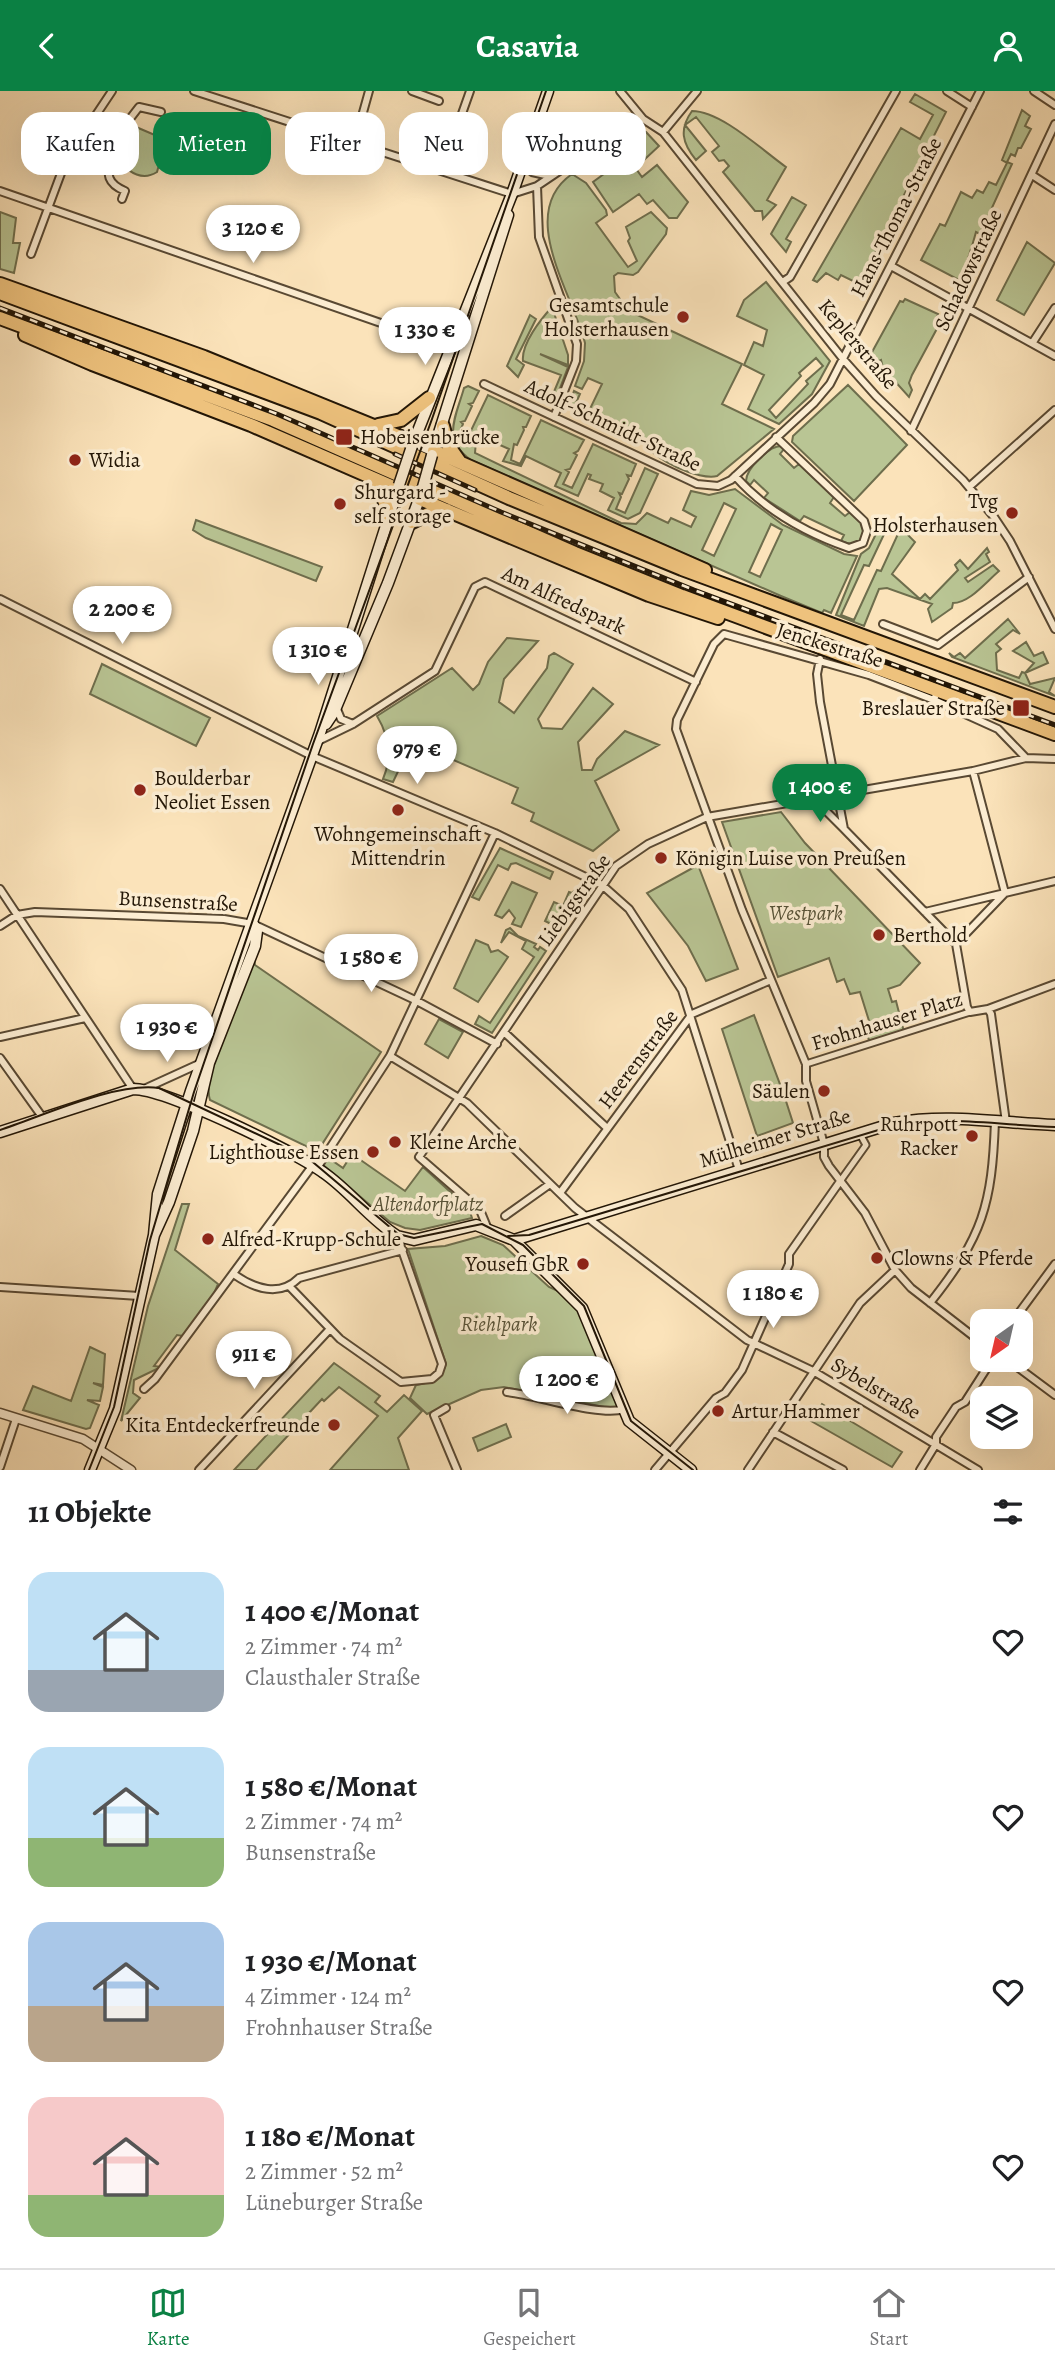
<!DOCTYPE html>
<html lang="de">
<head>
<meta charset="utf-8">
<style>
	body { margin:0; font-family:Alegreya,serif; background:#f2f2f2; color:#202124; height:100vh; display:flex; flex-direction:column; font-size:26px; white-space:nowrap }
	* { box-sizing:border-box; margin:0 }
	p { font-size:23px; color:#757577 }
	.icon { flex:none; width:38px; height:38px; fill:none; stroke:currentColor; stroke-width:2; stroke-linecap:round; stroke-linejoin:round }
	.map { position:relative; height:1379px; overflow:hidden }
	.details { display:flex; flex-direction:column; background:#fff; flex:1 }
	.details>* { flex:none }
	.top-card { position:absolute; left:21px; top:21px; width:700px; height:63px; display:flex; gap:14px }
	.needle { width:46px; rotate:214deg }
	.tools { position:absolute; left:970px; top:1218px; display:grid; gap:14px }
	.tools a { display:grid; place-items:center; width:63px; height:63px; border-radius:14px; background:#fff; box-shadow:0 7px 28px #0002; font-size:35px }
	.price { position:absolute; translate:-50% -60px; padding:0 16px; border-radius:24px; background:#fff; color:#222; font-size:23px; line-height:46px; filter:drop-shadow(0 2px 4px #0008) }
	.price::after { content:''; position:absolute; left:50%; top:42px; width:21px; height:16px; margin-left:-10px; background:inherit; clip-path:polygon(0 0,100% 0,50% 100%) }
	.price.active { background:#0b8043; color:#fff }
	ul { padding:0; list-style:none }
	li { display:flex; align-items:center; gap:21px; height:175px; padding:0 28px }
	li span { display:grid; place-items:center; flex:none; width:196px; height:140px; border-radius:21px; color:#555 }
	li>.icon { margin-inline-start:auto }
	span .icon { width:84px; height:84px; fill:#fffc; stroke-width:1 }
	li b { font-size:30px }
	h2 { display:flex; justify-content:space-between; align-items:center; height:84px; padding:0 28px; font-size:30px }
	.chip { padding:0 24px; border-radius:21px; background:#fff; box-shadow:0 7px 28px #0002; font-size:24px; line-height:63px }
	.chip.active { background:#0b8043; color:#fff }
	header { display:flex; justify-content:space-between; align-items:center; height:91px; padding:0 28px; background:#0b8043; color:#fff; font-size:32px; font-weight:700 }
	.tab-bar { display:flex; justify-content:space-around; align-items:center; height:98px; border-top:2px solid #e0e0e0; background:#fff; font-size:19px; color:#757577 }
	.tab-bar a { display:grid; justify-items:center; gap:4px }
	.tab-bar .active { color:#0b8043 }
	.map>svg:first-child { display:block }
</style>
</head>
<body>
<header><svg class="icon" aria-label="back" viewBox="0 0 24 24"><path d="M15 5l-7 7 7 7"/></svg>Casavia<svg class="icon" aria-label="person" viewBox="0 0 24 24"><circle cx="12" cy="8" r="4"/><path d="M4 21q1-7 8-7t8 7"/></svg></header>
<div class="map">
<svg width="1055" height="1379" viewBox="0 0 1055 1379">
	<rect width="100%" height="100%" fill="#fbe3ba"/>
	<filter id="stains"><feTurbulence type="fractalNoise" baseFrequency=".00286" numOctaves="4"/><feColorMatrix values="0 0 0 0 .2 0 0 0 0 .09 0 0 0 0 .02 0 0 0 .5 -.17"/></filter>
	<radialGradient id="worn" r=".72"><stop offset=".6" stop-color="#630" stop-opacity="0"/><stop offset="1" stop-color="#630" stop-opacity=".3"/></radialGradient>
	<!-- green -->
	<path fill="#b9c594" stroke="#6e6e4d" stroke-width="2" fill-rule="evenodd" d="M915,3L946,21L859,193L841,184L838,189L826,182L817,191L813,189L901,37L920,48L933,24L910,11Z
		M1022,19L1030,25L1025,35L1031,38L1021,57H1018L1015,65L1011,63L1007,71L1012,73L980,143L976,141C972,156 968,171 959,189L921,169L940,133L945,135L961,101L972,107L977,99L983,102L989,91L996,94L1007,72L1002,69Z
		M692,20C721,20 762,59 786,76L767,109L776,114L763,128L762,120H755L723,81L729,75L724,69L719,70L712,61L719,55L696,26L685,34L706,60L696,69C682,52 679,38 692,20Z
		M172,25L157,81C140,92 127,78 114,68L116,52L131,56L136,36L157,45Z
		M636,39L646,41L659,55L644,69L628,45Z
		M623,69L631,71L642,86L657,74L688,111L677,127H669L653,109L647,113L639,103L613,121L593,91Z
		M572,83L586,92L606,119L607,124L596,132L628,176L637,170L628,150L630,147L626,136L651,121L667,137L666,143L638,181L633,184L618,182L614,185L615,201L620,208L614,213L742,273L722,313L774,338L717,385C700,390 652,368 646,353L568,317L574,300L580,303L575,314L589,320L602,293L588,287L582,298L575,295L584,270L585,252C572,201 516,122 572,83Z
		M792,106L806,114L786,148L791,151L786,161L771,143Z
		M0,121L16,127L13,152H20L14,182L0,178Z
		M1027,151L1055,172L1024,224L997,209Z
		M766,191L830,270L812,303L779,333L748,318L764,284L744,274L754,251L763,255L767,239L737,225L744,209ZM816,267L823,275L806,290L808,293L776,327L769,319L801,285L799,282Z
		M905,208L938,223L935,229L940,232L912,284L909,292L912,299L909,306L883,277L881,269L877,271L871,263L900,210L903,211Z
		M552,216L568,264V274L540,263L568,276L557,305L553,303L561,284L523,270C521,253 541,228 552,216Z
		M530,224L536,228L516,268L524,274L518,286L507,275Z
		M848,294L907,354L854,410L792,351L793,345Z
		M468,295L479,300L473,312L469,313L472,315L465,330L461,331L463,333L458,345L467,348L488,304L531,325L526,336H523L524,339L517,354L514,353L511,369L520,373L541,329L584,349L578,360L574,362L577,364L570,378L566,379L569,381L563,393L572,397L593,353L636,373L631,385L627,384L629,388L622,403L619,402L621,406L616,418L625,422L645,377L658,383L640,422L628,428L608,419L614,407L600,400L603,393L589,388L591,384L588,383L578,405L555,395L561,382L526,365L521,375L503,370L509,358L482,346L480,351L476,350L475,362L621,432L636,433L647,422L668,432L671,427L691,436L696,426L683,419L691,400L709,404L735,398L783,434L844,463L857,465L831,522L824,519L822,522L781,505L471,369C441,348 456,326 464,297ZM724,412L736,418L714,465L702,459ZM771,433L782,439L760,486L749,481Z
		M781,355L784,358L780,363L794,377L799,373L834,406L830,412L845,425L850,421L862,433L864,443L859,450L852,454L841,450L844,444L804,425L800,430L764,407L768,402L754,389L750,394L746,390C746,378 769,355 781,355Z
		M880,427L901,437L915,451L892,483L920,508L925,503L930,508L958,479L955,474L960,469L968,478L987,457L989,461L986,463L990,471L965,487L968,491L993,474L999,480C984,493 969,512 953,512L952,517L932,531L928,518L932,513L887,497L879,498L864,535L836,524L861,463L869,457L880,435L877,432ZM887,437L898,443L881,480L877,479L854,529L841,524L864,474L869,475Z
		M196,429L322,476L316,490L206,447L193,439Z
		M1008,528L1020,543L1013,539L996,553L1001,558L996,562L997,579L1019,587L1022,581L1025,582L1034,572L1013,560L1026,551L1034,565L1043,561L1048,572L1025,582L1030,593L1055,587L1049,601L1055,605L952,566L949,562L954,566L960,562L965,567Z
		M507,547L538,550L504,588L499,611L514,622L547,577L549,565L554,562L573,573L538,628L542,637L562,638L593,597L613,613L578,651L582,679H592L597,668L625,640L659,654L595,690L619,739L593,760L531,730L534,722L512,712L518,697L412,651L393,691L383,688C392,667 389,645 377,625L452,577L473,599L479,593L488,571Z
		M102,573L210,627L196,655L90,603Z
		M781,721L805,752L920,872L900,894L888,898L892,911L896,910L904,941L869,950L866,934L870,933L860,901L850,903L844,888L837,891L829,867L778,886L722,731Z
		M500,757L553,781L550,788L516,772L511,773L508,779L498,774L479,809L472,806Z
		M698,774L738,878L706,890L688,855L647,802Z
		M512,791L537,802L521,836L512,833L515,827L509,819L502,827L495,824Z
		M580,794L586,797L555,848L557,836L545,830L554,811L563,815L569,801L572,802Z
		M510,837L518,845L536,853L534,856L538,859L540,856L546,860L492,942L475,933L479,925L490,932L534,866L522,858L526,850L509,841L501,852L506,839Z
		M476,849L488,854L491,861L498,859L508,866L478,911L454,897Z
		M254,867L255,874L381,961L319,1058L314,1059L210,1009C201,983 242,896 254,867Z
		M754,924L781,996L776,998L778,1005L784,1004L793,1032L757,1045L722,938Z
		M439,928L463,941L448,967L425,953Z
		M352,1063L405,1100L423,1076L469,1118L472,1127L420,1139L405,1137L390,1131L323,1074L327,1066L343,1077Z
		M182,1113H189L175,1159L218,1193L213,1205L183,1245L177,1244L154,1275L161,1276L134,1289L133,1302L140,1307L121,1330L148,1215Z
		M481,1145L503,1154L549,1196L575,1208L621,1314L619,1319L504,1296L481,1299L427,1323L410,1307L416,1294C432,1291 441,1290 446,1273L408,1158L445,1155Z
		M90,1256L105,1263L103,1294L93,1292L103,1296L100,1310L87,1309L99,1314L90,1337L86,1338L23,1319L33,1295L71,1310Z
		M334,1272L380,1305L375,1311L387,1321L404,1304L422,1320L398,1347L409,1379H330L378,1325L339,1296L324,1310L322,1308L256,1379H234Z
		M822,1313L902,1361L892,1376L811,1330Z
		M506,1333L511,1346L478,1360L473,1347Z"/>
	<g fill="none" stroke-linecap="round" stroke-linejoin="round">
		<defs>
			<path id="pedestrian" d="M806,973L970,921
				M841,1089L866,1054L860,1043"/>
			<path id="minor" d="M194,0L512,103L537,95L635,29L643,28
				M412,0L439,10
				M620,0L643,28L663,41L843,268L876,305L963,389L994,426L1010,450L1055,538
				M947,0L972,16
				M1034,0L1055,14
				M85,39L111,58C110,78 101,90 125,100L122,108
				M663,41L697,0
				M355,50L369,0
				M109,55L139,16L161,21
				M524,69L532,81L550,85
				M442,79L470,0
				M1032,84L1055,99
				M537,95L539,146L577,253L576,270L554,326
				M0,100L450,256
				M31,163L66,69L112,0
				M891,175L1055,265
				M784,190L790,186L896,0
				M1033,251L1055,217
				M484,293L697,393L718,395L731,389L814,312L830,293L980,0
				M911,340L1055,33
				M735,385C765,419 806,442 849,457L863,452L867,440L864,430L776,346
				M969,396L1055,319
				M0,508L312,665L495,742L602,794L629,818L682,899L739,1079
				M883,533L938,554L1029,486
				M820,568L817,583L820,611L844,738L956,853L967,916L970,921L988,918L991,923L1006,1031
				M935,606L934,609L998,638L1026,667
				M934,609L869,584L724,543L714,553L677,629L676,638L742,819L806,973V990L824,1053V1066L829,1075L865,1122L895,1179L911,1197L982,1252
				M336,616L341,628L353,633
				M318,650L353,633L435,580L475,496L485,491L696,591
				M973,680L1005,802
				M814,708L844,738
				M0,798L133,998
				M925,821L1055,790
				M0,835L17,824L35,821L224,828L253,833L415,909L497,953
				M956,853L1004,803
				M988,918L1055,893
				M505,942L607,1037
				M0,946L85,927
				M390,965L467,1012L575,1117L747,1249L813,1280L978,1379
				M0,967L43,1027
				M144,998L201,972
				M317,1077L390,965L495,742
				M560,1102L692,923L771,889
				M505,1125L550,1093
				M487,1136L480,1119L419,1066L616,775L648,753L707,726L973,680L1026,667L1055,668
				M235,1184C255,1198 280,1206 299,1187L403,1159
				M0,1196L139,1205
				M290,1196L340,1248L401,1291L432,1288L439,1282L442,1273L397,1145
				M930,1212C983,1145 992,1114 995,1030
				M1013,1230L1055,1173
				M1008,1269L1055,1304
				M144,1298L155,1288L313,1074
				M507,1301C537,1304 599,1326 624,1318
				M446,1317L434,1324L457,1379
				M773,1341L843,1379
				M0,1376L16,1328
				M199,1379L329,1239
				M655,1379L716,1307L725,1302L742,1279L789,1173V1163L841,1089
				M748,1379L860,1212L895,1179
				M920,1379L936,1353V1346L956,1316L965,1311L992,1269"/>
			<path id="tertiary" d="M0,1322L83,1348L131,1379"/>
			<path id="secondary" d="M413,351L434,360
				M412,355L512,103L548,0
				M432,364L508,124
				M398,398L420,408
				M326,633L334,621L388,492L421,403
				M0,1041L133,998C166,998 294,1060 324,1082C350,1100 370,1128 397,1145L414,1149L476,1134L514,1149L582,1217L629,1330L691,1379
				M154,1144L158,1103L191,1000L320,642L399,394
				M514,1149L894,1032C948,1022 1001,1032 1055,1034
				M90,1379L115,1318L154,1144L169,1111L193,1040L209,972L255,855L257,840L253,833"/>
			<path id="motorway" d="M0,193L204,266L413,351
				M0,202L321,322L509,407L682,478L1055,616
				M0,227L273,329L575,462L682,505L1055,643
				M25,244L92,273L251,334L398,398
				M378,334L401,329L429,307
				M443,335L448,354L460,371
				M434,360L705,479
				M369,387L383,406L389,424
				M420,408L649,504L718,527
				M412,431L428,423L447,419"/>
		</defs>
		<!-- pedestrian casing -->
		<use href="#pedestrian" stroke="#594933" stroke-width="9"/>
		<!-- minor casing -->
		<use href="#minor" stroke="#594933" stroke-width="10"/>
		<!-- tertiary casing -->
		<use href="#tertiary" stroke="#594933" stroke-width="11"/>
		<!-- secondary casing -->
		<use href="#secondary" stroke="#231606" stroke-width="13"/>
		<!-- motorway casing -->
		<use href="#motorway" stroke="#231606" stroke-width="16"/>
		<!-- pedestrian -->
		<use href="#pedestrian" stroke="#fcedd2" stroke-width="5"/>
		<!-- minor -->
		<use href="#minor" stroke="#fcedd2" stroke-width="6"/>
		<!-- tertiary -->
		<use href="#tertiary" stroke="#fcedd2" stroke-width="8"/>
		<!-- secondary -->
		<use href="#secondary" stroke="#fcedd2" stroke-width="10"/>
		<!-- motorway -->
		<use href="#motorway" stroke="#eec27d" stroke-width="12"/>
		<!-- tram -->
		<path stroke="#231606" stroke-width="2" d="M0,1039C43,1025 115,991 159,997L308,1067L398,1143L414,1147L482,1133L523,1154L584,1215L631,1330L693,1379
			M508,1145L529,1144L895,1034C948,1025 1001,1034 1055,1036
			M89,1379L114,1316L150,1149L194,1001L313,653L432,328L546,0"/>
		<defs>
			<path id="rail" d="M0,217L277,323L501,421L694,499L1055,634
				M395,363L475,399"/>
		</defs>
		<!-- rail casing -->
		<use href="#rail" stroke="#231606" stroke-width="5"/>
		<!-- rail -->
		<use href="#rail" stroke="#fcedd2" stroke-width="2.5" stroke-dasharray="8" stroke-linecap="butt"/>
		<defs>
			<path id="secondary-bridge" d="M399,394L412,355
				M421,403L432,364"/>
		</defs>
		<!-- secondary-bridge casing -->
		<use href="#secondary-bridge" stroke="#231606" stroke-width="13" stroke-linecap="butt"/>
		<!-- secondary-bridge -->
		<use href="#secondary-bridge" stroke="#fcedd2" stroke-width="10"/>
	</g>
	<!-- markers -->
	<g fill="#8f2418" stroke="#fcedd2" stroke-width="2.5">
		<circle cx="683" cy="226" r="7"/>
		<rect x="335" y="337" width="18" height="18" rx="3.5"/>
		<circle cx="75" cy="369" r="7"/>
		<circle cx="340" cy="413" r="7"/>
		<circle cx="1012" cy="422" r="7"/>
		<rect x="1012" y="608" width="18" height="18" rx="3.5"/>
		<circle cx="140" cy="699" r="7"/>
		<circle cx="398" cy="719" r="7"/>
		<circle cx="661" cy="767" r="7"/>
		<circle cx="879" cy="844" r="7"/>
		<circle cx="824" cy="1000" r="7"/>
		<circle cx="972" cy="1045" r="7"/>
		<circle cx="395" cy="1051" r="7"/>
		<circle cx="373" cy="1061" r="7"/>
		<circle cx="208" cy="1148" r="7"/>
		<circle cx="877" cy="1167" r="7"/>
		<circle cx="583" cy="1173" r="7"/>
		<circle cx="718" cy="1320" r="7"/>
		<circle cx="334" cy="1334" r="7"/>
	</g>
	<g text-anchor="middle" stroke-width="7" stroke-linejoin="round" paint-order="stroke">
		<!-- street labels -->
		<g font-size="21" fill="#231606" stroke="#fcedd2">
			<text transform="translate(896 126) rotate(-63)" y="7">Hans-Thoma-Straße</text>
			<text transform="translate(968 179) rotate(-65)" y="7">Schadowstraße</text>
			<text transform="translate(858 253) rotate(50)" y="7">Keplerstraße</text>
			<text transform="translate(613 334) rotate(25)" y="7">Adolf-Schmidt-Straße</text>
			<text transform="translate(564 509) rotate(25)" y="7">Am Alfredspark</text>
			<text transform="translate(830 554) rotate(17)" y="7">Jenckestraße</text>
			<text transform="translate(574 809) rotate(-54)" y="7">Liebigstraße</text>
			<text transform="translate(178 810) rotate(3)" y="7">Bunsenstraße</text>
			<text transform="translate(887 930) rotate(-17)" y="7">Frohnhauser Platz</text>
			<text transform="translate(638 968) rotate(-53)" y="7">Heerenstraße</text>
			<text transform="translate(775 1047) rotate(-17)" y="7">Mülheimer Straße</text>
			<text transform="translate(876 1297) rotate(31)" y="7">Sybelstraße</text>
		</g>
		<!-- poi labels -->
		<g font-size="21" fill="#231606" stroke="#fcedd2" text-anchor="start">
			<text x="669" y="221" text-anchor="end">Gesamtschule<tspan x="669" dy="24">Holsterhausen</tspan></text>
			<text x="360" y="353">Hobeisenbrücke</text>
			<text x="89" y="376">Widia</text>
			<text x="354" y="408">Shurgard -<tspan x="354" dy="24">self storage</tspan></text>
			<text x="998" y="417" text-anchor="end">Tvg<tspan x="998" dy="24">Holsterhausen</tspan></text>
			<text x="1005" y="624" text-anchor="end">Breslauer Straße</text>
			<text x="154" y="694">Boulderbar<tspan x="154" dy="24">Neoliet Essen</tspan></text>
			<text x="398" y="750" text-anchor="middle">Wohngemeinschaft<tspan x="398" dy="24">Mittendrin</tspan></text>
			<text x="675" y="774">Königin Luise von Preußen</text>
			<text x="893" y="851">Berthold</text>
			<text x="810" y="1007" text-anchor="end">Säulen</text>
			<text x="958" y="1040" text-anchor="end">Ruhrpott<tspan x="958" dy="24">Racker</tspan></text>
			<text x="409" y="1058">Kleine Arche</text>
			<text x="359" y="1068" text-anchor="end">Lighthouse Essen</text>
			<text x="222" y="1155">Alfred-Krupp-Schule</text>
			<text x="891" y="1174">Clowns &amp; Pferde</text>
			<text x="569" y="1180" text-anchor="end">Yousefi GbR</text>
			<text x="732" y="1327">Artur Hammer</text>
			<text x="320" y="1341" text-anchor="end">Kita Entdeckerfreunde</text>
		</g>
		<!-- park labels -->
		<g font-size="21" font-style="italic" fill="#585338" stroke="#fcedd2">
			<text x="806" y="829">Westpark</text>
			<text x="428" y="1120">Altendorfplatz</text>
			<text x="499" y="1240">Riehlpark</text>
		</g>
	</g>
	<rect width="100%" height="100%" filter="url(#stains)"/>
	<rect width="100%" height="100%" fill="url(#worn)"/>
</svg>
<div class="tools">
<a><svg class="needle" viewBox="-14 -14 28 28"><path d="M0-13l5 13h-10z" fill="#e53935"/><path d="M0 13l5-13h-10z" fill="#757577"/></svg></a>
<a><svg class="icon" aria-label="layers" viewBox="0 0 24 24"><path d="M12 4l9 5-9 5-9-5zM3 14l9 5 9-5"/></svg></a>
</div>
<b class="price" style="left:253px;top:174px">3 120 €</b>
<b class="price" style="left:425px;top:276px">1 330 €</b>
<b class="price" style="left:122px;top:555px">2 200 €</b>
<b class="price" style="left:318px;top:596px">1 310 €</b>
<b class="price" style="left:417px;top:695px">979 €</b>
<b class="price active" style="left:820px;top:733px">1 400 €</b>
<b class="price" style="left:371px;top:903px">1 580 €</b>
<b class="price" style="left:167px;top:973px">1 930 €</b>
<b class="price" style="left:773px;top:1239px">1 180 €</b>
<b class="price" style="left:254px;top:1300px">911 €</b>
<b class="price" style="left:567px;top:1325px">1 200 €</b>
<div class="top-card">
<a class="chip">Kaufen</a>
<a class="chip active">Mieten</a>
<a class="chip">Filter</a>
<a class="chip">Neu</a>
<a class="chip">Wohnung</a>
</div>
</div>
<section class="details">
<h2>11 Objekte<svg class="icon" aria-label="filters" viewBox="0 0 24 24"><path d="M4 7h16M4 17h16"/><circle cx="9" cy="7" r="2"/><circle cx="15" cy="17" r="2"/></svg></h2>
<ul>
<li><span style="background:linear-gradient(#bfe0f5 70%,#9aa5b1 0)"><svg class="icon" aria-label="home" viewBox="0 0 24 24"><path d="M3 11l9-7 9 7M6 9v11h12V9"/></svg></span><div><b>1 400 €/Monat</b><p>2 Zimmer · 74 m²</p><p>Clausthaler Straße</p></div><svg class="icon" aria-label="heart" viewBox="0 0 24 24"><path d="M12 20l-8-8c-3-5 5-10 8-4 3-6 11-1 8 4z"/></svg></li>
<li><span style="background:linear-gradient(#bfe0f5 65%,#8fb573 0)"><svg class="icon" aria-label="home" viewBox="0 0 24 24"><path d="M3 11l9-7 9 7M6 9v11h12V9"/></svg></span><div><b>1 580 €/Monat</b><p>2 Zimmer · 74 m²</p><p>Bunsenstraße</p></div><svg class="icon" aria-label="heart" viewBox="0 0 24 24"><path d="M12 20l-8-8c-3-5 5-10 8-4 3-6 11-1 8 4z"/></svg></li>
<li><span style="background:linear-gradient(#a9c7e8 60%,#b9a48a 0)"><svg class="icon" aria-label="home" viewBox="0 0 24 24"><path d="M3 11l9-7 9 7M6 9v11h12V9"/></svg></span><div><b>1 930 €/Monat</b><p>4 Zimmer · 124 m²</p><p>Frohnhauser Straße</p></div><svg class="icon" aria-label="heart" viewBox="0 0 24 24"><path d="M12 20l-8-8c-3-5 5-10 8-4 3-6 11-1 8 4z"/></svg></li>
<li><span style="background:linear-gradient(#f6c9c9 70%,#8fb573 0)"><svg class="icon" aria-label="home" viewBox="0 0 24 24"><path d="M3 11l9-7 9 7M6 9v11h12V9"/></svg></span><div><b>1 180 €/Monat</b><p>2 Zimmer · 52 m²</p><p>Lüneburger Straße</p></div><svg class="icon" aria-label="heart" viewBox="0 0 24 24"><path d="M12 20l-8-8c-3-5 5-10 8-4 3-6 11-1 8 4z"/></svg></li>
</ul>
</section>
<nav class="tab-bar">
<a class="active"><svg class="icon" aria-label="map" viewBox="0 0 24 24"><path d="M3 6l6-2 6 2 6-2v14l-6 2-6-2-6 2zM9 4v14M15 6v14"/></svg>Karte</a>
<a><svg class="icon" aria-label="saved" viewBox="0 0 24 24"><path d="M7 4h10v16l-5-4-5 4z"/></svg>Gespeichert</a>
<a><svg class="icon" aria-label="home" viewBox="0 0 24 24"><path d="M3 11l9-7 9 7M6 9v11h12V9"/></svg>Start</a>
</nav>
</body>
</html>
